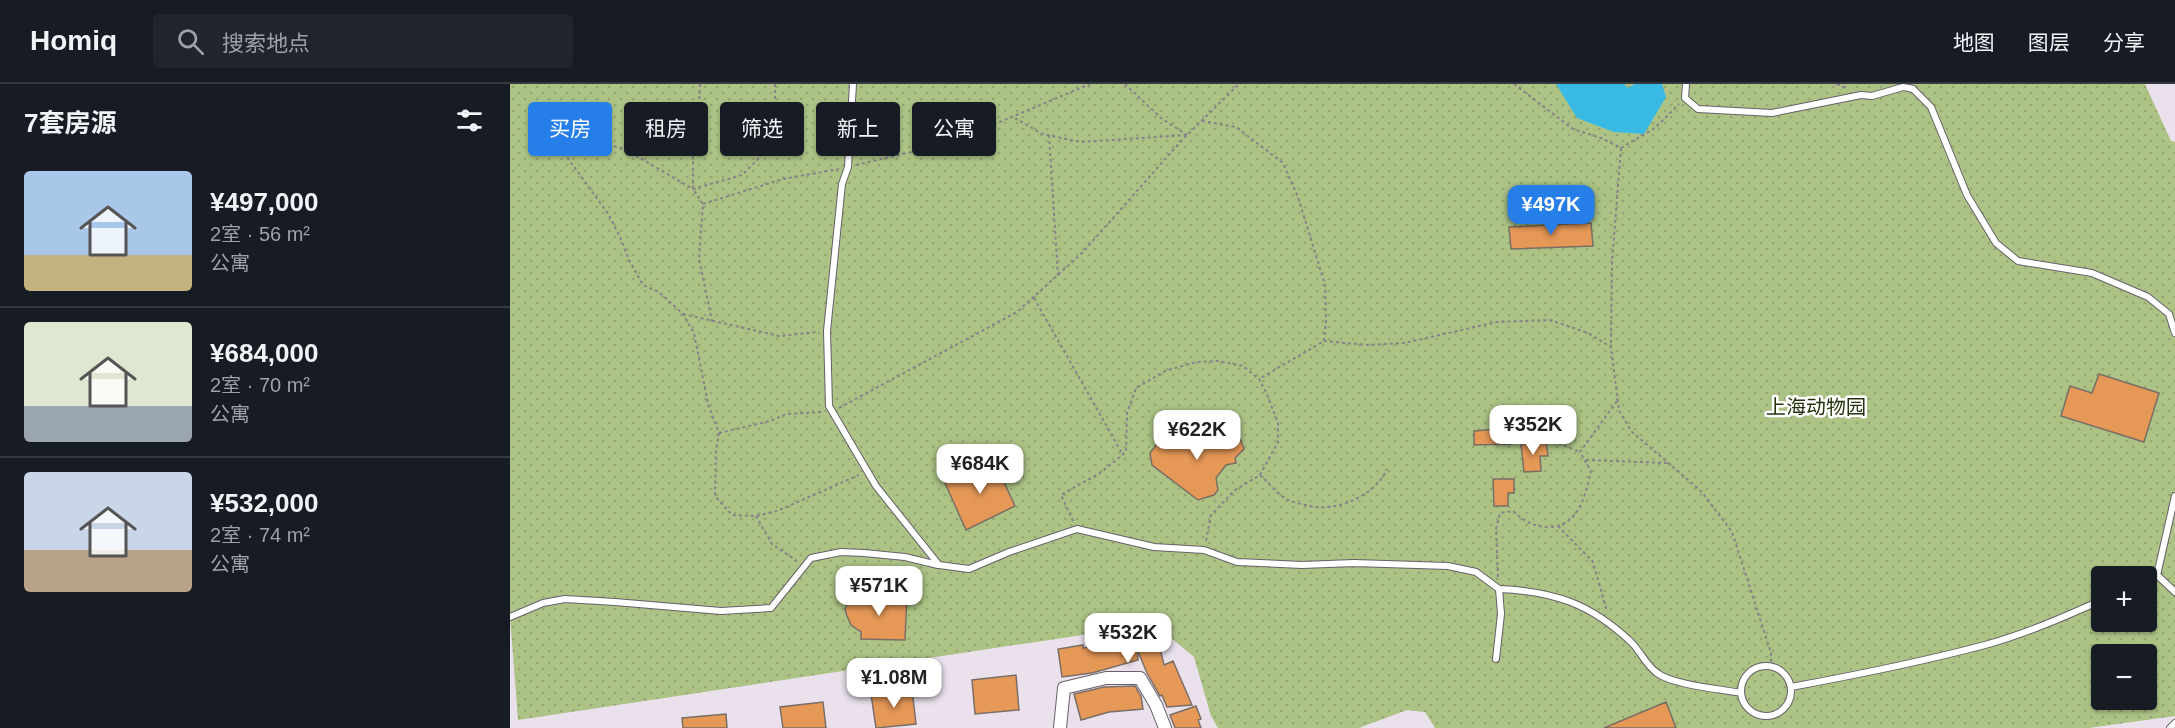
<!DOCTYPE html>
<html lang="zh">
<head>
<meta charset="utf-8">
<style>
	body { margin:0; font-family:Arial,"Noto Sans SC",sans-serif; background:#20242c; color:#f1f3f6; height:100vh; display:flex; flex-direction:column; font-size:22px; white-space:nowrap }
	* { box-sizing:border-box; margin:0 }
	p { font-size:20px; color:#9ea1a6 }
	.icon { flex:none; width:33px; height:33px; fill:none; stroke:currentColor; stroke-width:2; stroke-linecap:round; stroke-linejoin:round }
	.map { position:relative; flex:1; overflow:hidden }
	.panel { display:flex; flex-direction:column; background:#171b24; width:510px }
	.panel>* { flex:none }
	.hud { position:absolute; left:18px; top:18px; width:570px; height:54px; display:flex; gap:12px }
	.controls { position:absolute; left:1581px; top:482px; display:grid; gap:12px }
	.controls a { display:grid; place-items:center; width:66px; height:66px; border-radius:6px; background:#171b24; box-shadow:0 2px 4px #0004; font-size:30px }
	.price { position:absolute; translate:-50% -51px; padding:0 14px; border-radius:12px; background:#fff; color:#222; font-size:20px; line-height:39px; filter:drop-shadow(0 2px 3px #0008) }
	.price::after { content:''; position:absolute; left:50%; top:36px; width:18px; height:14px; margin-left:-9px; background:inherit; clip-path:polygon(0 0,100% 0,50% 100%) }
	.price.selected { background:#267ee8; color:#fff }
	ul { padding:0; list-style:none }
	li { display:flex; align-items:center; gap:18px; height:150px; padding:0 24px }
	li+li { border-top:2px solid #363941 }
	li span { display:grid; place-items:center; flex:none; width:168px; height:120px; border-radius:6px; color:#555 }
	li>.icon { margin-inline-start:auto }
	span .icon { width:72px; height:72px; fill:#fffc; stroke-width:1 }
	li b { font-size:26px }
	h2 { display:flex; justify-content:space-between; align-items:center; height:72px; padding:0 24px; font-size:26px }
	.pill { padding:0 21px; border-radius:6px; background:#171b24; box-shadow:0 2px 4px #0004; font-size:21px; line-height:54px }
	.pill.selected { background:#267ee8; color:#fff }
	header { display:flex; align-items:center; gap:36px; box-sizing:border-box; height:84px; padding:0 30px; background:#171b24; border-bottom:2px solid #363941 }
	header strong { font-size:28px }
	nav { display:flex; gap:33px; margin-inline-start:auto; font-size:21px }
	.search { width:420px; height:54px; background:#20242c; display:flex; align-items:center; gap:15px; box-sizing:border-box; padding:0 21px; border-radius:6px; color:#9ea1a6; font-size:22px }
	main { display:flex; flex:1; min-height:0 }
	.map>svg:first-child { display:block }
</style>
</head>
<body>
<header>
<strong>Homiq</strong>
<div class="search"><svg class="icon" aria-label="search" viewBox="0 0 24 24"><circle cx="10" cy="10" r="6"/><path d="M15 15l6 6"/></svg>搜索地点</div>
<nav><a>地图</a><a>图层</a><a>分享</a></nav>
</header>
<main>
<section class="panel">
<h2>7套房源<svg class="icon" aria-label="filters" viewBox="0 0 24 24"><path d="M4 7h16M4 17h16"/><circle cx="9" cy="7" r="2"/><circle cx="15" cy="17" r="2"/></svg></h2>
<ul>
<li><span style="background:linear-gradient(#a9c7e8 70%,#c2b280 0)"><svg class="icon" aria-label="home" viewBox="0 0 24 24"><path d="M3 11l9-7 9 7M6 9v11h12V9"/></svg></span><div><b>¥497,000</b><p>2室 · 56 m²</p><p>公寓</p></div></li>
<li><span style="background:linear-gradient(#dfe7d0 70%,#9aa5b1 0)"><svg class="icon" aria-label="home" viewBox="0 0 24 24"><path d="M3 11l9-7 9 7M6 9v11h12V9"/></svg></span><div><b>¥684,000</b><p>2室 · 70 m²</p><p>公寓</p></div></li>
<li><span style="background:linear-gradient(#c9d6e8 65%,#b9a48a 0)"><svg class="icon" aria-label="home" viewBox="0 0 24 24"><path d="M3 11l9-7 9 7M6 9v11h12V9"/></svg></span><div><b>¥532,000</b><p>2室 · 74 m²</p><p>公寓</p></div></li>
</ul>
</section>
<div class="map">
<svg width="1665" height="644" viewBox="0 0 1665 644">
	<defs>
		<pattern id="park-dots" width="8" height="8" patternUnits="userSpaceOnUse" patternTransform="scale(1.5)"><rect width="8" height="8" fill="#acc385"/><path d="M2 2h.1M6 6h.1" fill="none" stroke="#94a773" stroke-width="1.8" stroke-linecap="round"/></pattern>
	</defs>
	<rect width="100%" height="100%" fill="#eae1ed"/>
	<!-- park -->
	<path fill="url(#park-dots)" fill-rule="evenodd" d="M0,0H1635L1661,57L1665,58V632L1579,644H925L915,628L897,626L849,644H708L701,632L684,573L660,553L638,541L8,636L0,533ZM1592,492H1636V537H1592ZM1592,570H1636V615H1592Z"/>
	<!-- water -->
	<path fill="#39bae5" d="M1046,0H1114L1118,4L1125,0H1152L1156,13L1134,50L1104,48L1067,34Z"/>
	<!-- building -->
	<path fill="#e69857" stroke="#7a6e66" stroke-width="1.5" d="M1081,139L1083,162L1001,165L999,143Z
		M1589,290L1649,309L1634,358L1551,332L1560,302L1582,309Z
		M989,328L1004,329L1002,360L964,361V347L988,345Z
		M718,346L730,354L734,365L725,374L726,379L716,381L706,394L708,406L704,411L688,416L642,381L640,369L648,359L658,357L669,363L675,354L690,351L699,358L706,349Z
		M1036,357L1038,372H1030L1031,387L1014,388L1011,360Z
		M484,377L505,422L456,446L435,399Z
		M983,395H1004V409H998V422H984Z
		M397,511L395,556L351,555V548L341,541L337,532L335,525L339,517L348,512L366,514V512Z
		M646,548L654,581L663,577L682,621L657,623L652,611L650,612L637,589L627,565L628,576L582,589L552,593L548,565L573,561V564Z
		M506,591L509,626L465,630L462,596Z
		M625,602L631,612L633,625L599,628L571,636L564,610L594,603Z
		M402,605L406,640L366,644L361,610Z
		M313,618L316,644H273L270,623Z
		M1156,618L1166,644H1094Z
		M686,622L691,635L688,636L691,644H665L660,631Z
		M216,630L217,644H173L172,634Z"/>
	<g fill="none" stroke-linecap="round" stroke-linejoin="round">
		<defs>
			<path id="service" d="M343,0L338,83L332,100L317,247L319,322L366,402L429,481L459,485L499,468L567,445L644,463L694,466L727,478L792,481L844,479L938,482L966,488L989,505L991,530L986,575
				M1176,0L1175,14L1188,25L1262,29L1351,11L1362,12L1393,3L1399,4L1403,5L1421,23L1457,111L1486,159L1508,177L1582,189L1638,213L1659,230L1665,249
				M1647,491L1665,412
				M1636,495L1647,491L1665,508
				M989,505C1044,507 1081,520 1121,558C1131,568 1136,581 1147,589C1163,601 1210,605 1231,609
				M0,533L33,519L55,515L105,518L211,527L261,524L301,474L331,468L354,469L395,473L428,481
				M1231 607a25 25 0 1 1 50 0a25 25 0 1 1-50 0Z
				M1281,603C1346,591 1411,578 1475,561C1515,550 1554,533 1592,516
				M1660,644L1665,639"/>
			<path id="minor" d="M550,644L554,604L596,594H630L646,621L655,644"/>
		</defs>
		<!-- service casing -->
		<use href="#service" stroke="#67606a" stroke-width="8"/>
		<!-- minor casing -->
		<use href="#minor" stroke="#67606a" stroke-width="14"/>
		<!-- path -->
		<path stroke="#88818a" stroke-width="2" stroke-dasharray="3 3" stroke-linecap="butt" d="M190,0L188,43L183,70V105L193,120L189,175L202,237
			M265,0V32L262,49L253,70L232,91L183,105L118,67L101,61L76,43L57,25H40L33,40L99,131L110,153L119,176L133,201L149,208L173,230L184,249L198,320L209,349L206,366L205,412L222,431L246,432L267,427L349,391
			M615,0L651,34L677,51
			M1004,0L1063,45L1091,54L1111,64L1102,178L1101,263
			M1327,0L1338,5
			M505,34L532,50L571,58L677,51
			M692,37L726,43L773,79L788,113L815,201L816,237L814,257L749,295
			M539,51L548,192
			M1111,64L1145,44L1169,20
			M346,81L440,59L580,0
			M193,120L273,95L329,85
			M524,214L613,371
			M173,230L269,252L308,248
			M814,257L858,261L894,259L987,238L1040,236L1078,249L1101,263L1109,326L1121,347L1192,408L1222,448L1261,569V583
			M329,324L507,228L572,169L673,55L729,0
			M209,349L260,337L276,330L312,328
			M1043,357L1070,368
			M1076,376L1157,379
			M750,391C758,398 768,411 778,416C786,419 798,422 806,423C832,426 867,409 877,385
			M246,432L262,460L287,477
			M563,437L551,411L590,389L616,368L617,329L626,304L655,287L686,278L708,277L733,282L749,295L756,308L768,339V358L750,391L725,406L701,431L696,457
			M1048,442L1083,478L1097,528
			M988,493L986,445L990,429L1003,427C1015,438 1024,443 1040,443C1070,441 1075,411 1081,387L1070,368L1107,317"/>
		<!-- service -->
		<use href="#service" stroke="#fff" stroke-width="6"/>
		<!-- minor -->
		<use href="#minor" stroke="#fff" stroke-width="12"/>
	</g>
	<g text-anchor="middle" stroke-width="5" stroke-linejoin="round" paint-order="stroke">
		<!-- park labels -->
		<g font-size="20" fill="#26330c" stroke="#fff">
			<text x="1306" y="330">上海动物园</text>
		</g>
	</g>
</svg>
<div class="controls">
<a>+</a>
<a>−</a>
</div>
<b class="price selected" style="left:1041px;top:152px">¥497K</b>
<b class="price" style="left:1023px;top:372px">¥352K</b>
<b class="price" style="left:687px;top:377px">¥622K</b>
<b class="price" style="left:470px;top:411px">¥684K</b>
<b class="price" style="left:369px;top:533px">¥571K</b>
<b class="price" style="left:618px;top:580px">¥532K</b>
<b class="price" style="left:384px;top:625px">¥1.08M</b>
<div class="hud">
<a class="pill selected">买房</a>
<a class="pill">租房</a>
<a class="pill">筛选</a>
<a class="pill">新上</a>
<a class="pill">公寓</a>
</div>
</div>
</main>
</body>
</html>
